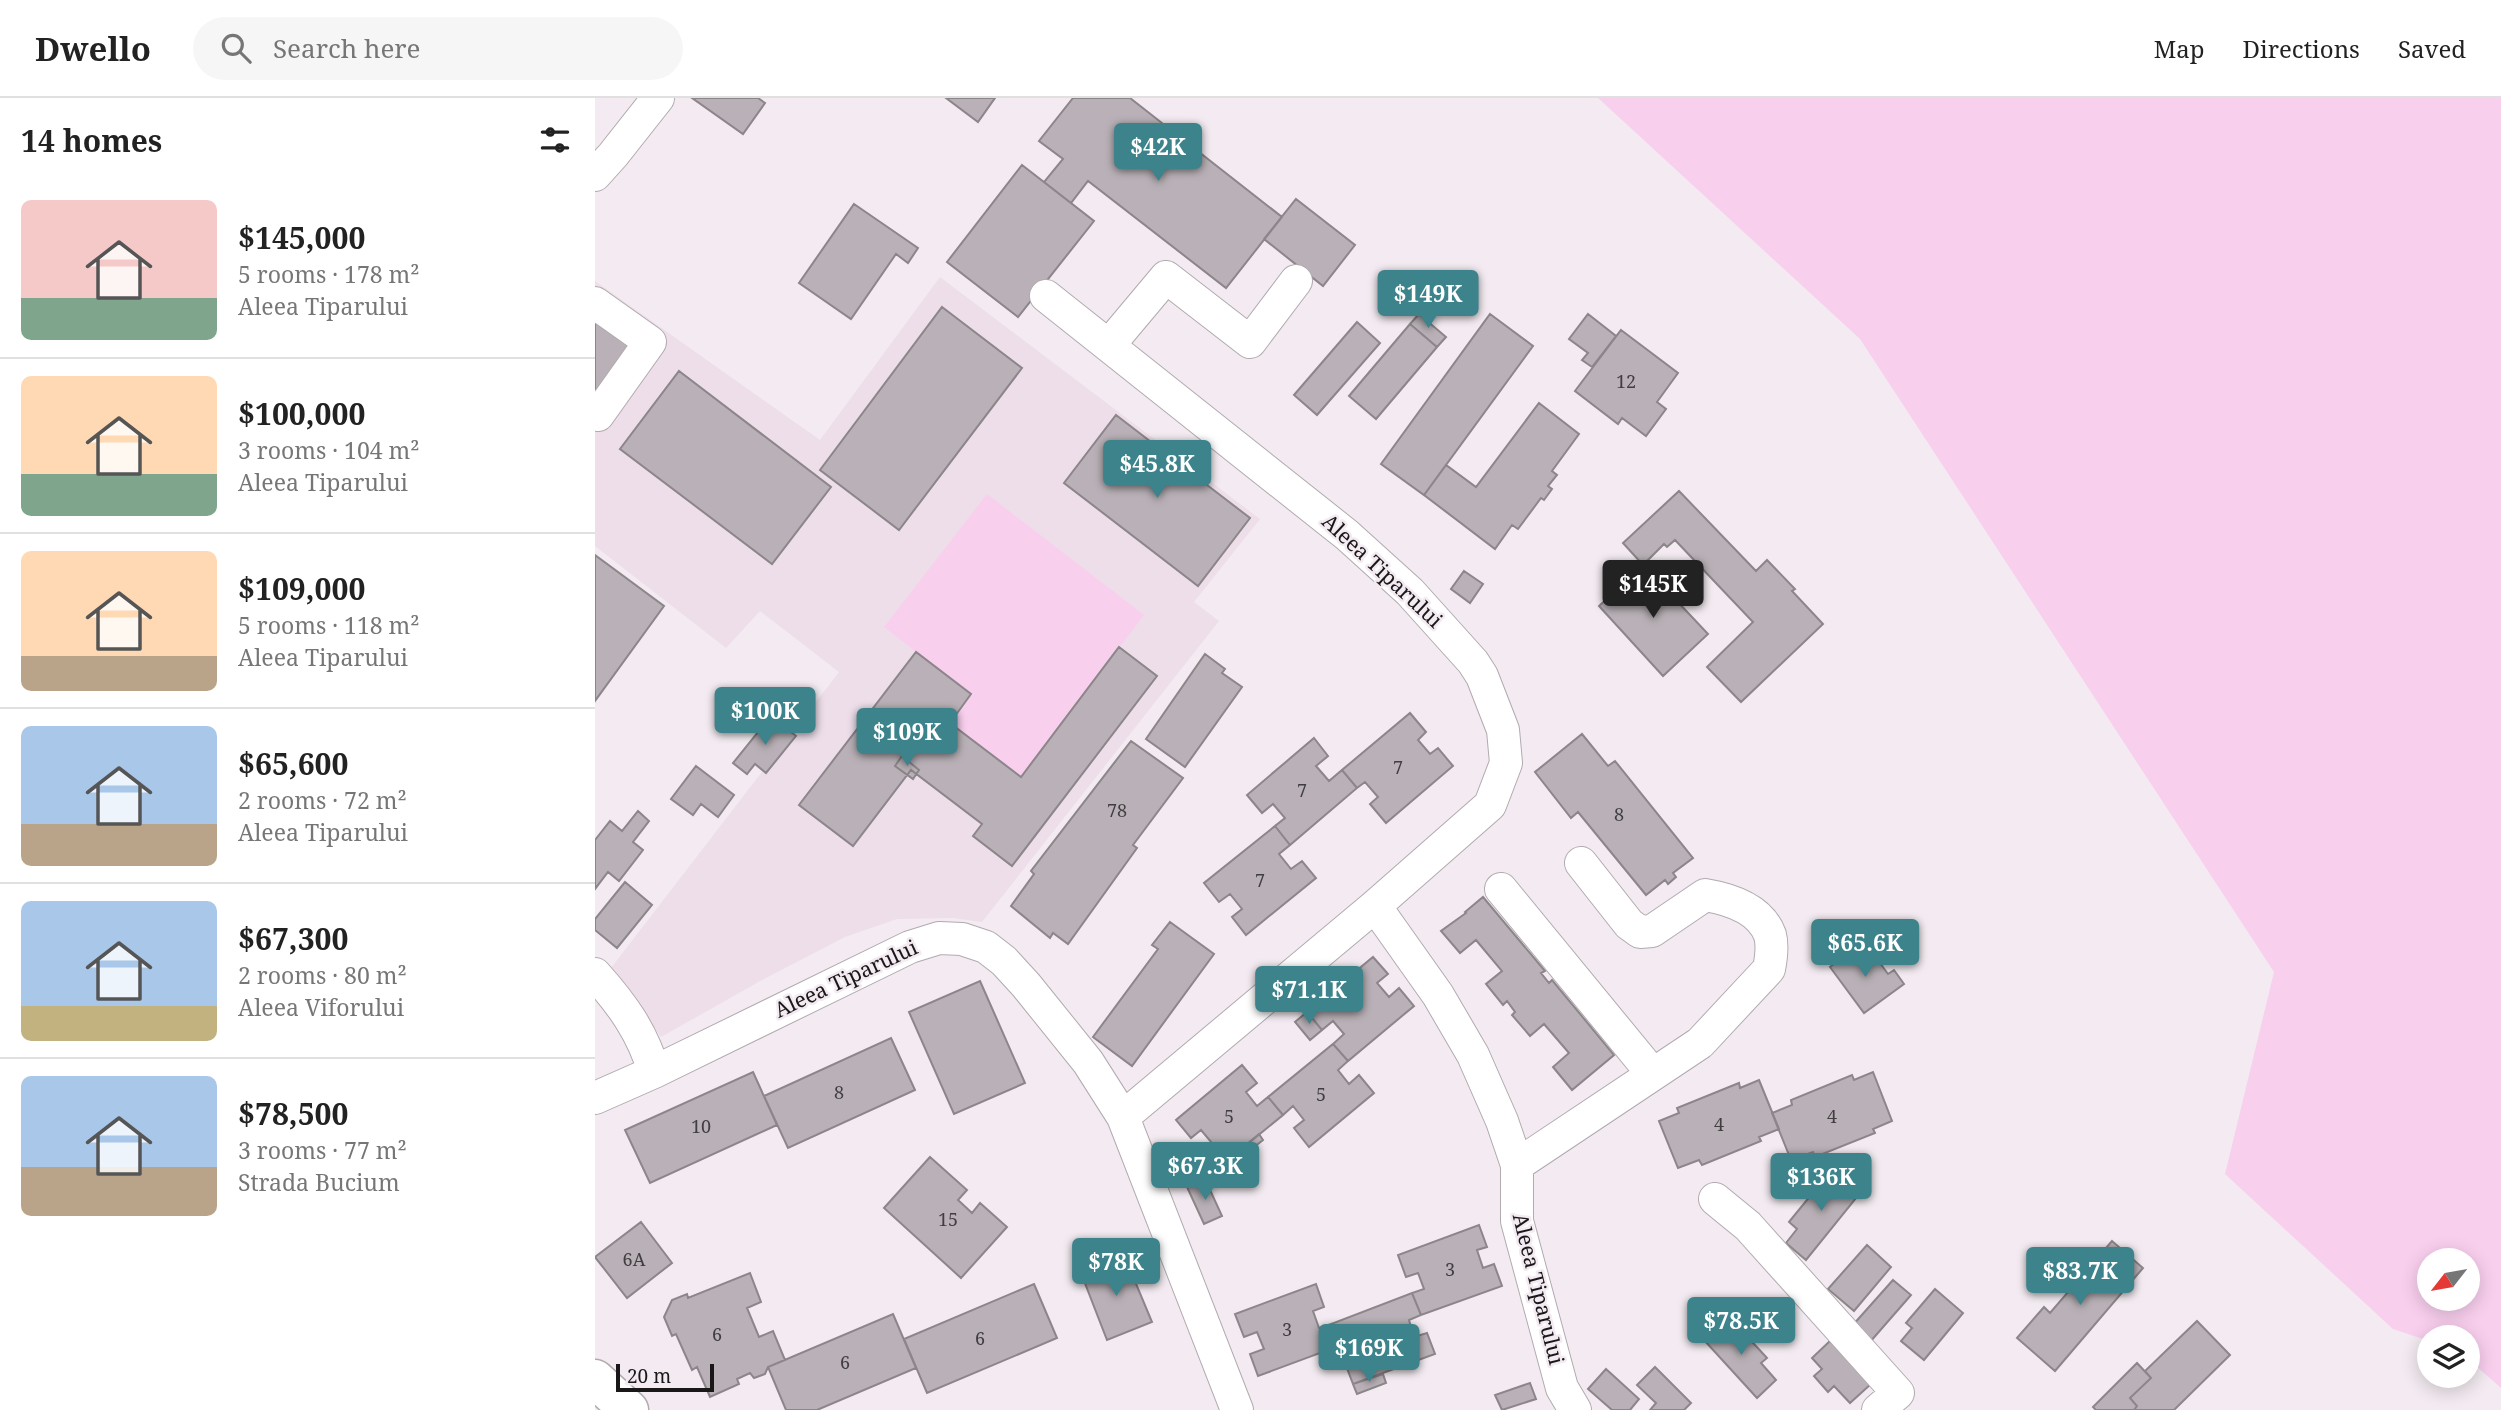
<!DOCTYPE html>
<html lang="en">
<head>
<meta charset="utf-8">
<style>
	body { margin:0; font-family:"Noto Serif",serif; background:#f6f6f6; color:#222; height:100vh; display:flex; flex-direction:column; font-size:26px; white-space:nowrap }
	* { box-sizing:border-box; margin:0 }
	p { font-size:23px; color:#767676 }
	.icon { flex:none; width:38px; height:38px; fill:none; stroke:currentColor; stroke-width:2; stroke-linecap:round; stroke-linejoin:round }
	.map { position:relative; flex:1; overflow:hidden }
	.drawer { display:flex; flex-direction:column; background:#fff; width:595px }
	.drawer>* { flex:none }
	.needle { width:46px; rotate:239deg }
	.buttons { position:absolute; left:1822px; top:1150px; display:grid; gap:14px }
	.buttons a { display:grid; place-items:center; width:63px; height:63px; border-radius:50%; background:#fff; box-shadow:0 4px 18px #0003; font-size:35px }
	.scale { position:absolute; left:21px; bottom:18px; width:98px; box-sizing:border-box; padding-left:7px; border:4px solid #191718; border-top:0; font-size:19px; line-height:24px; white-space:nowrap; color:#191718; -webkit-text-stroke:5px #f3ebf1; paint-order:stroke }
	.price { position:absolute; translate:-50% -60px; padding:0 16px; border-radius:7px; background:#3c838c; color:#fff; font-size:23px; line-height:46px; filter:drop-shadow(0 2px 4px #0008) }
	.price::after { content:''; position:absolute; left:50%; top:42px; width:21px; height:16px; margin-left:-10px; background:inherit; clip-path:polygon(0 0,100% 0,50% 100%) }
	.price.current { background:#222; color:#fff }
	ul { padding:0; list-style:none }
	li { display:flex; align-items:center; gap:21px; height:175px; padding:0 21px }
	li+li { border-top:2px solid #e0e0e0 }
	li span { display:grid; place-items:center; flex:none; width:196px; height:140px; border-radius:10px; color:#555 }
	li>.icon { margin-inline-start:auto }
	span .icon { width:84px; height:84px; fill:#fffc; stroke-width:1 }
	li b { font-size:30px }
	h2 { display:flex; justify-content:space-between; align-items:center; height:84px; padding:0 21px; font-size:30px }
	header { display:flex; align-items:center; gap:42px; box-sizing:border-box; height:98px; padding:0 35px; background:#fff; border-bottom:2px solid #e0e0e0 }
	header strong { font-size:33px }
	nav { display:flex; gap:38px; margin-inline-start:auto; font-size:24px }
	.search { width:490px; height:63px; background:#f6f6f6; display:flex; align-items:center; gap:18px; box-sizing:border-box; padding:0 24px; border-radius:38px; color:#767676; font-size:26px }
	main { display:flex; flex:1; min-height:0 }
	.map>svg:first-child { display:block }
</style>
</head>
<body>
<header>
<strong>Dwello</strong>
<div class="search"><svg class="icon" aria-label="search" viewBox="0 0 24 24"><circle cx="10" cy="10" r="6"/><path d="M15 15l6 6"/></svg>Search here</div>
<nav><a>Map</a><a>Directions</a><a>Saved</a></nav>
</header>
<main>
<section class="drawer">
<h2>14 homes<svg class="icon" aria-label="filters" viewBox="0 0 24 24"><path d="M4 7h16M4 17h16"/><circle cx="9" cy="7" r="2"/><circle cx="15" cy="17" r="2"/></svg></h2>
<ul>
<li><span style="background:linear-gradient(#f6c9c9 70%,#7fa58c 0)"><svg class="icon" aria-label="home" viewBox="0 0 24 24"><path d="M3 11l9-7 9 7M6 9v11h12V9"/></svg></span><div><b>$145,000</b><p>5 rooms · 178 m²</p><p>Aleea Tiparului</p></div></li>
<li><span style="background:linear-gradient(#ffd9b3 70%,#7fa58c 0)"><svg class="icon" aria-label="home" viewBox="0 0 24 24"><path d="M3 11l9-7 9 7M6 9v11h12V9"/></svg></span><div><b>$100,000</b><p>3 rooms · 104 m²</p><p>Aleea Tiparului</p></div></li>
<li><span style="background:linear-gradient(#ffd9b3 75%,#b9a48a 0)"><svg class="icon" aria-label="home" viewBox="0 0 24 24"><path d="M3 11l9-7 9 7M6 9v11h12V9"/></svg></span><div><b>$109,000</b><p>5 rooms · 118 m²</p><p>Aleea Tiparului</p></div></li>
<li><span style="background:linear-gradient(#a9c7e8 70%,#b9a48a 0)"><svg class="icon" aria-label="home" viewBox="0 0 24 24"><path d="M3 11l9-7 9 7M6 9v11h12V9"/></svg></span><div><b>$65,600</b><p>2 rooms · 72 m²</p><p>Aleea Tiparului</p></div></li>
<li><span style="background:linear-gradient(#a9c7e8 75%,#c2b280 0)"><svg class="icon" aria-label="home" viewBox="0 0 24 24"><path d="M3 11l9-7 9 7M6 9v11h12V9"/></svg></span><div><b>$67,300</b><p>2 rooms · 80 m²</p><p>Aleea Viforului</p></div></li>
<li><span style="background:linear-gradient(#a9c7e8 65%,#b9a48a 0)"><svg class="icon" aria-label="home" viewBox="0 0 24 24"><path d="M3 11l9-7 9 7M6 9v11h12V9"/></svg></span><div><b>$78,500</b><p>3 rooms · 77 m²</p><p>Strada Bucium</p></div></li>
</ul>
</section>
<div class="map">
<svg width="1906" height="1312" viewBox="0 0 1906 1312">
	<rect width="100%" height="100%" fill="#f3ebf1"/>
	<!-- built -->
	<path fill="#eddee9" d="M345,179L665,421L599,504L624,523L387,824L358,820L302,821L250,839L167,882L66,939L16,870L244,574L165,513L131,550L0,448V183L225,342Z"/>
	<!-- green -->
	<path fill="#f9cfee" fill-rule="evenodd" d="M1003,0H1906V1290L1873,1261L1872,1239H1834V1243L1798,1231L1630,1076L1679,874L1265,241ZM1872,1162V1200H1834V1162Z
		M392,396L549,517L426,679L355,625L376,596L289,529Z"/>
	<!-- building -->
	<path fill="#b9b1b7" stroke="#8c858a" stroke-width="2" d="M97,0H163L170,5L148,36Z
		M351,0H400L383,24Z
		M478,0H535L687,119L631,190L493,83L476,105L449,84L468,61L444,43Z
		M427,67L499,123L423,219L352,164Z
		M701,101L760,147L728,188L669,141Z
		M259,106L323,150L313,165L301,156L256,221L204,185Z
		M347,209L427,270L304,432L225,372Z
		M824,216L851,239L842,249L815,226Z
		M895,216L938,248L829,397L786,366Z
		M993,216L1021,238L997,269L987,262L993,255L974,241Z
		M0,218L46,252L0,315Z
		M762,224L785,245L722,317L699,297Z
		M815,226L842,249L781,321L754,298Z
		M1026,232L1083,275L1062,304L1071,311L1051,338L1027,320L1023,326L980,293Z
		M84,273L236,389L177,466L25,351Z
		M944,305L984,336L957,373L962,377L953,388L957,391L949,402L946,400L923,431L917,427L900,451L829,397L851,367L881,389Z
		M521,317L655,420L603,488L469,385Z
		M1084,393L1161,473L1172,462L1200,491L1197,493L1228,526L1146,604L1112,569L1158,524L1080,442L1072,449L1069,446L1048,467L1028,445Z
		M0,457L69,508L0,603Z
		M1048,467L1113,536L1068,578L1004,508Z
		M869,473L888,486L875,505L856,491Z
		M524,549L562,578L417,768L378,738L387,726L316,672L258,748L204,707L321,554L376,596L355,625L426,679Z
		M610,556L630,571L627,575L647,589L590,669L551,641Z
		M815,615L831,634L823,642L835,656L843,650L858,668L791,725L775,706L783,699L770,684L762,690L747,672Z
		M176,618L201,638L171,675L160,666L152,676L138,665Z
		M987,636L1013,668L1020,663L1098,760L1078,775L1081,779L1073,786L1070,782L1051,797L983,714L976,720L940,674Z
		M719,640L733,658L721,668L734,683L747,672L762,690L695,747L680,728L690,720L678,706L667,715L652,697Z
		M536,643L588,680L538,747L542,750L473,846L458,835L455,840L416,808L439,776L436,773Z
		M307,658L324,672L318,681L300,668Z
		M101,668L139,697L123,719L106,706L98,717L76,701Z
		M43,713L54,723L38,744L48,752L24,783L13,774L0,791V742L15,723L27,733Z
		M680,728L695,747L684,756L696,771L707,763L721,780L651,837L637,819L647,811L635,796L624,804L609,785Z
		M30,784L57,807L22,850L0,832V821Z
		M888,799L950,873L946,875L954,885L957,882L1019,957L977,992L958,969L974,955L949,926L935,938L917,917L920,914L912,903L908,907L891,886L907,873L881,842L865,855L846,833L871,815L870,814Z
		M575,824L619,856L537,968L498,939L563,851L557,847Z
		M1262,848L1275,866L1282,861L1293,876L1299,872L1309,886L1269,915L1235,869Z
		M778,859L793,876L782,885L794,899L804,890L819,908L753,963L738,946L749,936L738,923L727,932L712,914Z
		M385,883L430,985L359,1016L314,914Z
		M712,914L727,932L715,942L700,924Z
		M296,940L320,992L193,1050L169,998Z
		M738,946L753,963L743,972L754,986L764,977L779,995L714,1049L699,1030L709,1022L698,1008L688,1017L673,999Z
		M647,967L662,985L651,994L662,1008L673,999L688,1017L622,1071L607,1053L617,1045L606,1032L596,1040L581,1022Z
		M158,974L182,1027L55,1085L30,1032Z
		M1278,974L1297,1023L1278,1031L1280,1035L1220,1059L1218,1054L1196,1062L1177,1015L1197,1007L1196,1002L1257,977L1259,982Z
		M1164,982L1184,1031L1164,1039L1166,1043L1107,1067L1104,1062L1083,1070L1064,1023L1084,1015L1082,1010L1144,985L1145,990Z
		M664,1036L668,1042L649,1057L645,1052Z
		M335,1059L372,1092L363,1102L377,1115L385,1105L412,1129L366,1180L289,1110Z
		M1238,1070L1266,1094L1211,1162L1191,1145L1202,1131L1194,1124Z
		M610,1081L627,1118L609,1126L592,1089Z
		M46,1124L77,1165L32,1200L0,1159Z
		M884,1127L892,1149L882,1152L888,1170L899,1166L907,1188L826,1217L817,1195L829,1191L823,1175L811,1179L803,1157Z
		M1517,1143L1548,1170L1460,1273L1422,1240L1449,1209L1455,1215Z
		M1272,1147L1296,1169L1259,1213L1233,1191Z
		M529,1157L557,1224L512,1242L486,1175Z
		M155,1175L166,1204L152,1210L164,1239L178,1233L190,1262L173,1269L170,1276L159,1280L155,1275L142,1281L144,1286L115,1299L102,1269L97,1272L81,1236L77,1238L69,1219L77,1202L92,1196L93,1200Z
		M1298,1182L1316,1197L1275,1244L1257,1228Z
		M439,1186L462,1240L332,1295L309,1241Z
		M721,1186L729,1209L718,1213L724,1230L736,1226L744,1248L663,1278L655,1256L669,1251L662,1234L649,1239L640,1216Z
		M1340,1191L1368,1215L1329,1262L1306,1243L1317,1230L1311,1225Z
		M817,1195L826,1217L814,1222L819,1239L832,1235L840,1256L758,1286L750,1265L763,1259L757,1243L744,1248L736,1226Z
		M298,1216L321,1270L222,1312H191L173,1269Z
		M1134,1219L1172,1260L1166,1265L1181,1282L1162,1300L1109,1242Z
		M1602,1223L1635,1257L1579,1312H1539L1542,1308L1535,1300L1556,1280L1550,1273Z
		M1236,1242L1276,1286L1255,1305L1239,1288L1233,1294L1219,1278L1227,1271L1217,1260Z
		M1542,1265L1556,1280L1535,1300L1542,1308L1539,1312H1501L1498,1309Z
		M1060,1269L1096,1305L1089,1312H1055L1061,1305L1042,1287Z
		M1011,1271L1044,1301L1035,1312H1017L993,1291Z
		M788,1276L791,1285L762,1296L758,1286Z
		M935,1285L941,1301L907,1312L900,1297Z"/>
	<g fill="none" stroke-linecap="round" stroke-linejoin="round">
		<defs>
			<path id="minor" d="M0,77L18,57L63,0
				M451,198L752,437L815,494L878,564L887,578L908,632L911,665L895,707L780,808L528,1019
				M0,205L55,244L3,317
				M514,247L571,179L655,244L701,183
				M906,791L1057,975
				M780,808L843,897L878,957L907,1023L922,1067V1123L967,1290L980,1312
				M0,876C27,906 48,935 59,974
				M0,1000L59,974L315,849L344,840L367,841L391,849L409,863L431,887L493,964L528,1019L642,1312
				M922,1067L1105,945L1174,871C1176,861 1178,848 1175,837C1165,810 1134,801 1110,797L1057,833L1045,834L1034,826L986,765
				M1120,1101L1153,1128L1303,1295L1283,1312"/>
			<path id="major" d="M0,1281L34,1312"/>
		</defs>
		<!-- minor casing -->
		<use href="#minor" stroke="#b1aaaf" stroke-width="34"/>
		<!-- major casing -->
		<use href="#major" stroke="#b1aaaf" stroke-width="41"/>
		<!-- minor -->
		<use href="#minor" stroke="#fff" stroke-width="32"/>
		<!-- major -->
		<use href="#major" stroke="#fff" stroke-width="38"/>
	</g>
	<g text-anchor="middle" stroke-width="5" stroke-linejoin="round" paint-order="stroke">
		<!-- number labels -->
		<g font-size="18" fill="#413e40">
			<text x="1031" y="290">12</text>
			<text x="803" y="676">7</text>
			<text x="707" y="699">7</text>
			<text x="522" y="719">78</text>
			<text x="1024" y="723">8</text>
			<text x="665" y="789">7</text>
			<text x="244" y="1001">8</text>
			<text x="726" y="1003">5</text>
			<text x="634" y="1025">5</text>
			<text x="1237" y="1025">4</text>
			<text x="1124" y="1033">4</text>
			<text x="106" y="1035">10</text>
			<text x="353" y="1128">15</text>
			<text x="39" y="1168">6A</text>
			<text x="855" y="1178">3</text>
			<text x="692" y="1238">3</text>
			<text x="122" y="1243">6</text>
			<text x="385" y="1247">6</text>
			<text x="250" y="1271">6</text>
		</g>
		<!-- street labels -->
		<g font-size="21" fill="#191718" stroke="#f3ebf1">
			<text transform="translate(787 473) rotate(43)" y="7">Aleea Tiparului</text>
			<text transform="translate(251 881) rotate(-25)" y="7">Aleea Tiparului</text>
			<text transform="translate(943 1191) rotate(76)" y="7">Aleea Tiparului</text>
		</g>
	</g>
</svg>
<div class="buttons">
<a><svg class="needle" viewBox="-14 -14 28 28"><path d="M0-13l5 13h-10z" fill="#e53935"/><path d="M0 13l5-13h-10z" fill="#767676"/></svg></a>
<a><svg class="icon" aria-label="layers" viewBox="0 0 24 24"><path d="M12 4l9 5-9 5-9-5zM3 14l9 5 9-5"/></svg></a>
</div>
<div class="scale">20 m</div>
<b class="price" style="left:563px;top:85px">$42K</b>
<b class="price" style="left:833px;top:232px">$149K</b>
<b class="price" style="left:562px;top:402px">$45.8K</b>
<b class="price current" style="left:1058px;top:522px">$145K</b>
<b class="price" style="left:170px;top:649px">$100K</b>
<b class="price" style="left:312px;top:670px">$109K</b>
<b class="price" style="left:1270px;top:881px">$65.6K</b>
<b class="price" style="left:714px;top:928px">$71.1K</b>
<b class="price" style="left:610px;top:1104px">$67.3K</b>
<b class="price" style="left:1226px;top:1115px">$136K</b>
<b class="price" style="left:521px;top:1200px">$78K</b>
<b class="price" style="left:1485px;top:1209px">$83.7K</b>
<b class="price" style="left:1146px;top:1259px">$78.5K</b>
<b class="price" style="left:774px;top:1286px">$169K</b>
</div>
</main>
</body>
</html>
